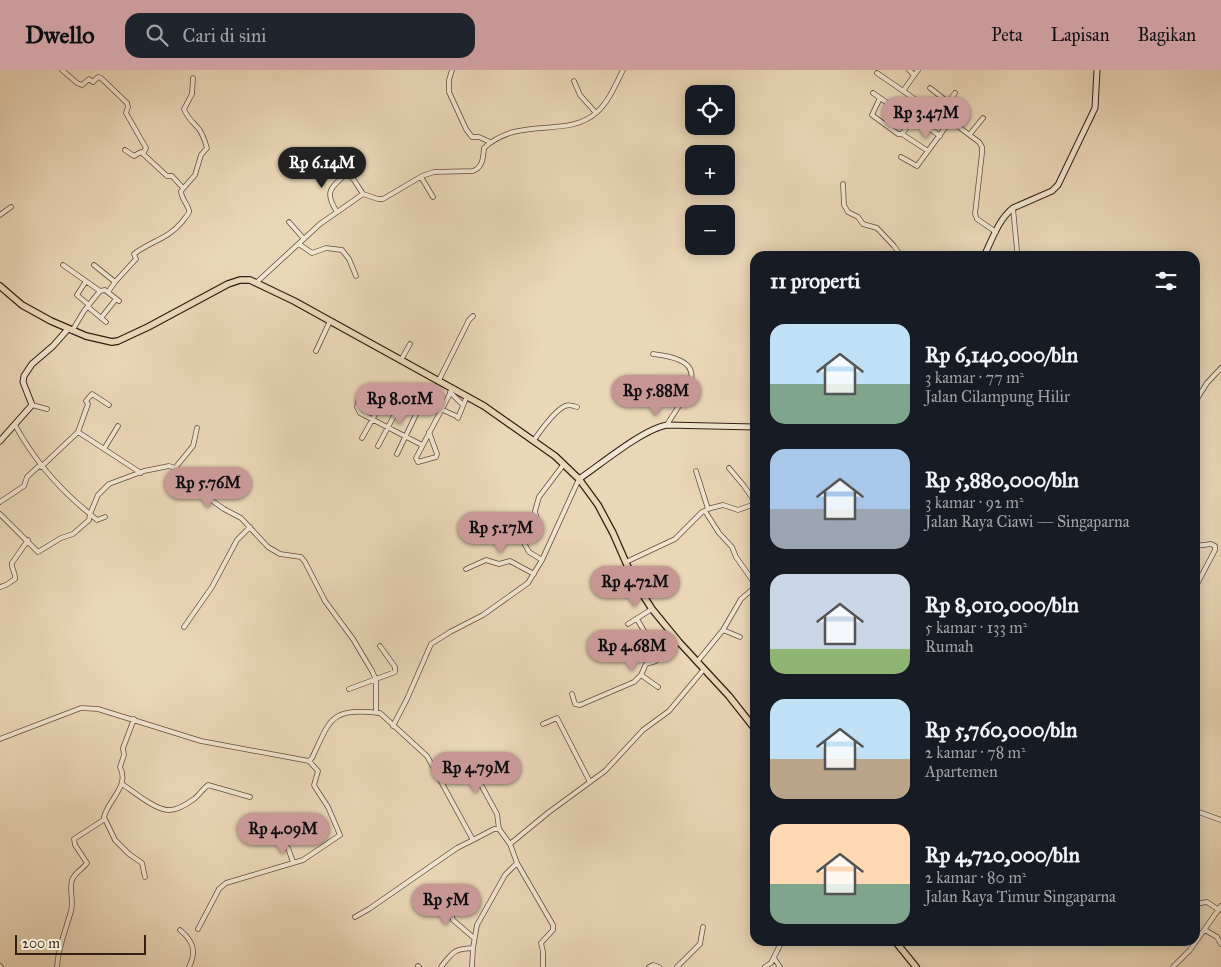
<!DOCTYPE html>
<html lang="id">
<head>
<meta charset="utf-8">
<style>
	body { margin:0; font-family:"IM FELL Great Primer",serif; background:#20242c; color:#f1f3f6; height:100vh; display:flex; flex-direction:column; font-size:19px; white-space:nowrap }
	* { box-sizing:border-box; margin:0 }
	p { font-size:16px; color:#9ea1a6 }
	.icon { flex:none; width:28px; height:28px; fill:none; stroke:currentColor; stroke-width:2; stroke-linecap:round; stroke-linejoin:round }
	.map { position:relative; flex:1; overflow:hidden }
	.sheet { position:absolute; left:750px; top:181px; width:450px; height:695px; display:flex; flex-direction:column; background:#171b24; border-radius:15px; box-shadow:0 2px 12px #0003 }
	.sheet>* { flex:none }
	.buttons { position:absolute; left:685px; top:15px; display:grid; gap:10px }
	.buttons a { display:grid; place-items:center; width:50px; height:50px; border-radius:10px; background:#171b24; box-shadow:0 2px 12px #0003; font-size:25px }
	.scale { position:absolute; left:15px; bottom:12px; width:131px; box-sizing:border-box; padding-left:5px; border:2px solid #331f14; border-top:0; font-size:14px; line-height:18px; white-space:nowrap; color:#331f14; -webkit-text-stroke:4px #f1e5d1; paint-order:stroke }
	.price { position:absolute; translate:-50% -42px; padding:0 11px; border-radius:18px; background:#c59692; color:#111; font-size:16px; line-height:32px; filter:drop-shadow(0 1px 2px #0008) }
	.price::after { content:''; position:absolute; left:50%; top:30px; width:15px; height:11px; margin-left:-8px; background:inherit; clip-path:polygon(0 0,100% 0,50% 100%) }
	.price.on { background:#222; color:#fff }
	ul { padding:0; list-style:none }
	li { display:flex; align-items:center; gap:15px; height:125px; padding:0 20px }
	li span { display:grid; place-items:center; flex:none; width:140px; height:100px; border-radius:15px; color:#555 }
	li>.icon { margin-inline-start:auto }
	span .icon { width:60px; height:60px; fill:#fffc; stroke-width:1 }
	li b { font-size:21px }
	h2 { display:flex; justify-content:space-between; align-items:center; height:60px; padding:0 20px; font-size:21px }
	header { display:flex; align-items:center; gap:30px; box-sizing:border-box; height:70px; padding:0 25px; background:#c59692; color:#111 }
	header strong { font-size:24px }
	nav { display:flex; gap:28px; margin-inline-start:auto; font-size:18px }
	.search { width:350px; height:45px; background:#20242c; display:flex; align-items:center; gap:12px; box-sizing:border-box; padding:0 18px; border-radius:15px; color:#9ea1a6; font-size:19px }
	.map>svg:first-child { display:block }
</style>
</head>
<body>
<header>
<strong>Dwello</strong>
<div class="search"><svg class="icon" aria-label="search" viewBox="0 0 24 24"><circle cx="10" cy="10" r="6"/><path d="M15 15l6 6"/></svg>Cari di sini</div>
<nav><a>Peta</a><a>Lapisan</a><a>Bagikan</a></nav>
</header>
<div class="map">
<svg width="1221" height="897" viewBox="0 0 1221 897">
	<rect width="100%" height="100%" fill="#ead7b8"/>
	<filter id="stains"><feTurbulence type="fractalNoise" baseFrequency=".004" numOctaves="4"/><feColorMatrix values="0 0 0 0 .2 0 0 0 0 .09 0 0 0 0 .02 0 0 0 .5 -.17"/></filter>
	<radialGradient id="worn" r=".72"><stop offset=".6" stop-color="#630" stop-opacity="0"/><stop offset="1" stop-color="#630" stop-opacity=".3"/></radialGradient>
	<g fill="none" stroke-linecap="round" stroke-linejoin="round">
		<defs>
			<path id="street" d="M62,0L77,13L82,15L89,9L93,12L98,7L101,8L127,33L128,37L126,43L146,78L143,84
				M452,0L449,10V22L466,59L472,67H479L490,72
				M909,0L914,5
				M877,3L922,34L925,33L929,35L979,72L982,77V83L975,144L977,149L996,162
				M574,11L580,25L596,43
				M930,18L948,32
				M903,21L918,0
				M873,23L912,50L922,34
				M880,28L872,45L898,64H902L912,50
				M940,44L955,23
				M914,48L940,66
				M902,64L928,81
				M970,64L983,48
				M125,80L134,86L141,82L167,106H172L183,118
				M349,82L352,89L347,103L354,110L363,124
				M901,87L917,96L950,51
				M421,107L433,127
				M843,114L844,135L848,142L858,147L863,154L877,158L894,176L901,186
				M1013,138L1017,180
				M337,142C323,120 332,118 347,103
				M0,145L11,137
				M289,152L304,169
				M299,174L312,183L326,178L342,180L349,189L356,206
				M63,195L100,221L84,241L72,261
				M94,195L115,212L108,222
				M86,211L77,225L89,235
				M115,212L136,189L134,184C151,171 168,169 182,152C184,149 188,145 189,142C190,137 181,129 181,121L195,105L201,85L207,78C205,71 203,65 199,59C193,52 187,48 184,39L192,24L193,8
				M257,212L320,154L363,124L378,129H383L422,106L434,102L473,101C483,97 483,88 484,78C520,45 566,69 596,43C608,33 616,14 623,0
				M100,221L105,220L119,231
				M88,237L106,252
				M101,248L116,229
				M316,281L330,251
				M653,284C661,285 671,286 679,290C710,302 675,339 667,355
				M401,290L410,274
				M439,310L469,250L473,246
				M450,322L463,335
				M358,332L357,337L360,343L422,375
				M1195,332L1207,313L1221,298
				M32,335L47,339
				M458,348L467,326
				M15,355C34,390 59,419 90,444L98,425L109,414L144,401L169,396L175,398L192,417L224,439L241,448L268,477L280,484L301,487L305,492L325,531L353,569L372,601L376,610V643
				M78,362L88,334L86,331L92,324L109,335
				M429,362L437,384L436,387L418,392L416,388L453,318
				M362,368L385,327
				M534,370C541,360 554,341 565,336C569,334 574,336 577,337
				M378,376L406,323L456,346
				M104,379L118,356
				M397,384L423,330
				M41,397L78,362L141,403
				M175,398L193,376L197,358
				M729,398L744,416L755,432
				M696,401L708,439
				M0,432L24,416L27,407L40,395
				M705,441L719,463L732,477L736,487L755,514
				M0,444L38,482L61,468L73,464L89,450L90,444L97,450L105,447
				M1195,476L1211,474L1215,476V480L1195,518
				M542,490L529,482L519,464L538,454L535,441L539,427L564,394
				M626,492L675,469L702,442L711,438L723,435L738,440L755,434
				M466,499L486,490L499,494L510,491L534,504
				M0,517L6,515L15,509C16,503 11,499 12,493L28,470
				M637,549L644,561
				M628,554L652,539
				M184,557L212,517L237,470L250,457
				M723,560L740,567
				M697,592L723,560L741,529L755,517
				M641,605L658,617
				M349,619L395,602V597L380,576
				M572,624L575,634L580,635L634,612L641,605L646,594L656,591L679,572
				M134,649L123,678L124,685L120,697C130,716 108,730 104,747L115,770L129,784L142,793L145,807
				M543,654L557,648L590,712
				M393,656L407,629L431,574L450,562L483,545L528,513L542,490L579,409
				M0,669L81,638L98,639L201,671L309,691L312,688C331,648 330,638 380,643L427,686L473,770L494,759H499L510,774L517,793L553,855V860L541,873L543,882V897
				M466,687L497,744L499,759
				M472,697L481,693
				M122,714C133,721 156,741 170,740C178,740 187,734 194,729C199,725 203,719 208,715L250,727
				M1196,741L1221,750
				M510,774L549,742L605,701L643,660L669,641L704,599
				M288,778L293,792
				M438,823L450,840L453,850L474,868
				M1195,834L1207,832L1219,840
				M355,847L369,839L457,778L473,770
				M198,859L219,819L226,813L303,790L340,765L328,737L315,717L314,715L318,701L309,691
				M180,860C193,871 197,881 189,897
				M1205,860L1217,867L1221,874
				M774,888L780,897
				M0,896L1,897
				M418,896L419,897
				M57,897C58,877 66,860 71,841C74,831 69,820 72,810C75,802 83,799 87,793L75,775L74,769L105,749
				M441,897C453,882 453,879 473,878
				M472,897L473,878L477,855L505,805L517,793
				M649,897L653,895L659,897
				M677,897L700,874L703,857
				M765,897L771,893L782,871
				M1173,897L1190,880L1221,836"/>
			<path id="secondary" d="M984,186C992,170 998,150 1013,138L1052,121L1058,115L1095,38L1097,0
				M0,371L32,335L23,312L24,306L32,294L53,276L68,259
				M579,409C600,395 643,359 667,355L755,357"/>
			<path id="primary" d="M0,216L22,235L51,251L86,266L112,272L118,271L148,257L228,214L240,210H250L294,231L484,336L555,386L579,409L598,435L613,463L634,511L652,539L679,572L729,626L755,659
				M895,871L916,897"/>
		</defs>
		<!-- street casing -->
		<use href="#street" stroke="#614d3d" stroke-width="5.5"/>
		<!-- secondary casing -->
		<use href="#secondary" stroke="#331f14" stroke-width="7"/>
		<!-- primary casing -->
		<use href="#primary" stroke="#331f14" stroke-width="8"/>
		<!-- street -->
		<use href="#street" stroke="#f1e5d1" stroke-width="4"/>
		<!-- secondary -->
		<use href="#secondary" stroke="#f1e5d1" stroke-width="5"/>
		<!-- primary -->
		<use href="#primary" stroke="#ead7b8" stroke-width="5.5"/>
	</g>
	<rect width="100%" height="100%" filter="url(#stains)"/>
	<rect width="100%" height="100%" fill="url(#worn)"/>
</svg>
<div class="buttons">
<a><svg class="icon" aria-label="locate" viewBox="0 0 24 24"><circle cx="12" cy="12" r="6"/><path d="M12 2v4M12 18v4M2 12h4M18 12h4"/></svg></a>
<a>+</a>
<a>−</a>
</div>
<div class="scale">200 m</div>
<b class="price" style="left:926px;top:69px">Rp 3.47M</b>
<b class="price on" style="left:322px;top:119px">Rp 6.14M</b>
<b class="price" style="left:656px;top:347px">Rp 5.88M</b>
<b class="price" style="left:400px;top:355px">Rp 8.01M</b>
<b class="price" style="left:208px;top:439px">Rp 5.76M</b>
<b class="price" style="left:501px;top:484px">Rp 5.17M</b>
<b class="price" style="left:635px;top:538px">Rp 4.72M</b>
<b class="price" style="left:632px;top:602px">Rp 4.68M</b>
<b class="price" style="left:476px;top:724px">Rp 4.79M</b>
<b class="price" style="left:283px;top:785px">Rp 4.09M</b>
<b class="price" style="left:446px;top:856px">Rp 5M</b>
<section class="sheet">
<h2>11 properti<svg class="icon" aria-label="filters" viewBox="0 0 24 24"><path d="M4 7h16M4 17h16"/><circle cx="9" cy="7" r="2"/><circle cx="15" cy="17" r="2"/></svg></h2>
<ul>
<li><span style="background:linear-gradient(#bfe0f5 60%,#7fa58c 0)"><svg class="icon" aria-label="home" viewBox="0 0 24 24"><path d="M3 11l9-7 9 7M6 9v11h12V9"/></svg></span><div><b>Rp 6,140,000/bln</b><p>3 kamar · 77 m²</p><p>Jalan Cilampung Hilir</p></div></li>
<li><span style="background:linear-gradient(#a9c7e8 60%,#9aa5b1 0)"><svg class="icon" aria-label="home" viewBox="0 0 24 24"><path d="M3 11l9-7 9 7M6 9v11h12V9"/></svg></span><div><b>Rp 5,880,000/bln</b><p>3 kamar · 92 m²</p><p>Jalan Raya Ciawi — Singaparna</p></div></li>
<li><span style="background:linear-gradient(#c9d6e8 75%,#8fb573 0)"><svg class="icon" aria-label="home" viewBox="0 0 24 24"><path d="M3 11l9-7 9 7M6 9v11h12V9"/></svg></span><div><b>Rp 8,010,000/bln</b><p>5 kamar · 133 m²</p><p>Rumah</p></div></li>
<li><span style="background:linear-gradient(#bfe0f5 60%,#b9a48a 0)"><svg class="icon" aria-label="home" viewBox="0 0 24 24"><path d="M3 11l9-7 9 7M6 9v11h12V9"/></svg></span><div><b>Rp 5,760,000/bln</b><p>2 kamar · 78 m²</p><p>Apartemen</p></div></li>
<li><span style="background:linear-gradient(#ffd9b3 60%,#7fa58c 0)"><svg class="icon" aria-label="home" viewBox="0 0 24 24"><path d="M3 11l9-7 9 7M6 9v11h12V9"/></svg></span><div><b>Rp 4,720,000/bln</b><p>2 kamar · 80 m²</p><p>Jalan Raya Timur Singaparna</p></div></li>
</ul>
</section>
</div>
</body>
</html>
